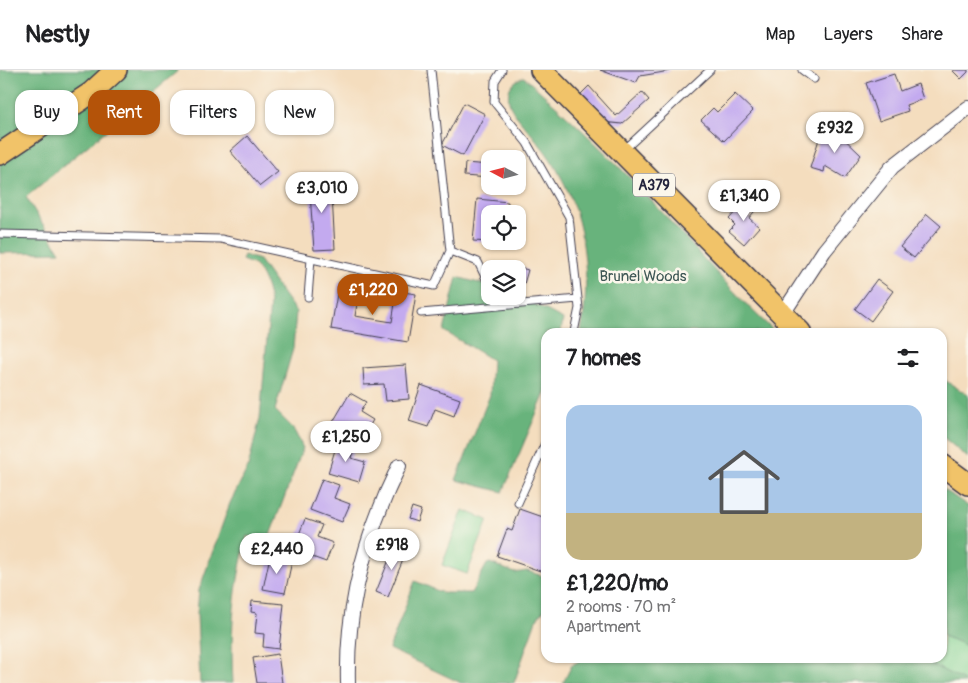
<!DOCTYPE html>
<html lang="en">
<head>
<meta charset="utf-8">
<style>
	body { margin:0; font-family:Pangolin,sans-serif; background:#f2f2f2; color:#202124; height:100vh; display:flex; flex-direction:column; font-size:19px; white-space:nowrap }
	* { box-sizing:border-box; margin:0 }
	p { font-size:16px; color:#757577 }
	.icon { flex:none; width:28px; height:28px; fill:none; stroke:currentColor; stroke-width:2; stroke-linecap:round; stroke-linejoin:round }
	.map { position:relative; flex:1; overflow:hidden }
	.drawer { position:absolute; left:541px; top:258px; width:406px; height:335px; display:flex; flex-direction:column; background:#fff; border-radius:15px; box-shadow:0 1px 4px #0004 }
	.drawer>* { flex:none }
	.hud { position:absolute; left:15px; top:20px; width:451px; height:45px; display:flex; gap:10px }
	.needle { width:32px; rotate:277deg }
	.controls { position:absolute; left:481px; top:80px; display:grid; gap:10px }
	.controls a { display:grid; place-items:center; width:45px; height:45px; border-radius:10px; background:#fff; box-shadow:0 1px 4px #0004; font-size:25px }
	.price { position:absolute; translate:-50% -42px; padding:0 11px; border-radius:18px; background:#fff; color:#222; font-size:16px; line-height:32px; filter:drop-shadow(0 1px 2px #0008) }
	.price::after { content:''; position:absolute; left:50%; top:30px; width:15px; height:11px; margin-left:-8px; background:inherit; clip-path:polygon(0 0,100% 0,50% 100%) }
	.price.on { background:#b45309; color:#fff }
	ul { padding:0; list-style:none }
	li { display:grid; align-content:center; gap:10px; height:265px; padding:0 25px }
	li span { display:grid; place-items:center; height:155px; border-radius:15px; color:#555 }
	li>.icon { margin-inline-start:auto }
	span .icon { width:90px; height:90px; fill:#fffc; stroke-width:1 }
	li b { font-size:21px }
	h2 { display:flex; justify-content:space-between; align-items:center; height:60px; padding:0 25px; font-size:21px }
	.chip { padding:0 18px; border-radius:15px; background:#fff; box-shadow:0 1px 4px #0004; font-size:18px; line-height:45px }
	.chip.on { background:#b45309; color:#fff }
	header { display:flex; align-items:center; gap:30px; box-sizing:border-box; height:70px; padding:0 25px; background:#fff; border-bottom:1px solid #e0e0e0 }
	header strong { font-size:24px }
	nav { display:flex; gap:28px; margin-inline-start:auto; font-size:18px }
	.map>svg:first-child { display:block }
</style>
</head>
<body>
<header>
<strong>Nestly</strong>
<nav><a>Map</a><a>Layers</a><a>Share</a></nav>
</header>
<div class="map">
<svg width="968" height="613" viewBox="0 0 968 613">
	<rect width="100%" height="100%" fill="#fbf7ec"/>
	<filter id="ink" filterUnits="userSpaceOnUse"><feTurbulence type="fractalNoise" baseFrequency=".02" numOctaves="2"/><feDisplacementMap in="SourceGraphic" scale="10" xChannelSelector="R" yChannelSelector="G"/><feConvolveMatrix kernelMatrix="1 2 1 2 8 2 1 2 1" color-interpolation-filters="sRGB"/></filter>
	<filter id="wash" filterUnits="userSpaceOnUse"><feTurbulence type="fractalNoise" baseFrequency=".0096" numOctaves="4" result="noise"/><feDisplacementMap in="SourceGraphic" scale="20" xChannelSelector="R" yChannelSelector="G"/><feGaussianBlur stdDeviation="1.12" result="paint"/><feColorMatrix in="noise" values="0 0 0 0 0 0 0 0 0 0 0 0 0 0 0 0 0 1.4 0 .05"/><feComposite in="paint" operator="in"/></filter>
	<g filter="url(#wash)">
		<rect width="100%" height="100%" fill="#f4ddbe"/>
		<!-- green -->
		<path fill="#81d191" stroke="#527a66" d="M463,440L488,450L467,504L442,495Z
			M943,566L968,576V613L919,588H942Z"/>
		<!-- forest -->
		<path fill="#68b37b" stroke="#456a5b" d="M0,0H179L26,127L60,182L0,183Z
			M524,7C563,41 599,76 634,112C682,162 724,215 775,262H581C591,210 586,152 560,105C548,82 530,63 514,43C505,28 506,13 524,7Z
			M244,185L259,190L296,242L293,279L275,340L293,358L303,378L267,473L247,466C234,519 230,558 233,613H200L197,544L199,520L230,433L248,397L260,348L270,234C269,223 263,202 254,195C251,193 246,192 242,190Z
			M457,207L490,216V226L518,225L563,249L561,262H546V321L503,422L456,410L490,325L492,290L444,261Z
			M943,309L968,325V388L943,367Z
			M942,418L968,436V576L943,566Z
			M490,493L515,503L527,501L546,507V537L536,550L514,613H461L389,579L415,511L443,523H471L487,494Z
			M585,588H919L968,613H563L572,595Z"/>
		<g id="blocks">
			<!-- building -->
			<path fill="#c3aaef" d="M600,0H670V1L640,6L636,13Z
				M952,0H968V2L961,9Z
				M894,4L900,21L918,14L923,29L906,35L908,41L879,51L866,13Z
				M589,16L616,46L642,22L649,30L622,54L602,52L579,26Z
				M735,24L753,41L724,71L701,50L713,38L717,42Z
				M464,33L485,44L463,86L442,75Z
				M832,57L861,85L845,108L825,96L824,102L810,98L820,66Z
				M247,66L278,102L260,116L230,81Z
				M465,93L490,95L489,108L464,106Z
				M331,108L335,179L314,180L309,109Z
				M748,128L758,137L749,148L759,157L744,174L729,161L735,155L729,149Z
				M477,129L508,132L507,144H490V172L473,171Z
				M927,144L941,156L914,188L900,177Z
				M514,196L528,200L524,214L518,212V199H513Z
				M877,209L893,221L871,251L855,239Z
				M339,212L360,216L355,246L392,252L397,221L416,224L408,272L331,259Z
				M406,295L409,329L386,331L384,314L364,315L363,298Z
				M421,315L460,329L454,346L435,339L428,357L409,351Z
				M350,323L366,332L360,342L373,350L362,369L333,352Z
				M338,370L355,375L351,388L365,392L359,412L328,403Z
				M322,409L339,415L334,428L350,434L342,452L310,440Z
				M412,437L421,440L417,452L408,449Z
				M546,438V503L497,486L507,459L512,461L520,439L543,447Z
				M305,449L322,455L317,467L333,473L326,492L293,480Z
				M395,475L407,480L388,527L376,522Z
				M270,486L292,491L285,523L263,519Z
				M252,531L284,534L279,579L263,577L264,564L255,563L257,543L251,542Z
				M278,584L282,613H257L253,588Z"/>
		</g>
	</g>
	<g filter="url(#ink)">
		<use href="#blocks" fill-opacity="0" stroke="#423e4f" stroke-width="1"/>
		<g fill="none" stroke-linecap="round" stroke-linejoin="round">
			<defs>
				<path id="lane" d="M502,0L495,11L494,32L527,73L569,147L579,238L574,262
					M802,0L814,9
					M624,80L710,0
					M0,164L221,169L434,216L450,181L431,0
					M450,181L478,192L490,217
					M494,226L499,236
					M308,227L311,189
					M421,243L578,229
					M518,433L546,371"/>
				<path id="street" d="M782,245L824,181L892,97L968,38
					M348,613C346,538 366,463 399,396"/>
				<path id="primary" d="M541,0L800,262
					M0,84L91,23L116,0
					M942,395L968,414"/>
			</defs>
			<!-- lane casing -->
			<use href="#lane" stroke="#423e4f" stroke-width="9"/>
			<!-- street casing -->
			<use href="#street" stroke="#423e4f" stroke-width="16"/>
			<!-- primary casing -->
			<use href="#primary" stroke="#423e4f" stroke-width="24"/>
			<!-- lane -->
			<use href="#lane" stroke="#fff" stroke-width="7"/>
			<!-- street -->
			<use href="#street" stroke="#fff" stroke-width="14"/>
			<!-- primary -->
			<use href="#primary" stroke="#f1c369" stroke-width="21"/>
		</g>
	</g>
	<g text-anchor="middle" stroke-width="5" stroke-linejoin="round" paint-order="stroke">
		<!-- shield labels -->
		<rect fill="#fbf7ec" stroke="#636270" stroke-width="1" x="633" y="103.5" width="42" height="23" rx="4"/>
		<g font-size="14" font-weight="bold" fill="#22223b">
			<text x="654" y="120">A379</text>
		</g>
		<!-- park labels -->
		<g font-size="15" fill="#3e5755" stroke="#fbf7ec">
			<text x="643" y="211">Brunel Woods</text>
		</g>
	</g>
</svg>
<div class="controls">
<a><svg class="needle" viewBox="-14 -14 28 28"><path d="M0-13l5 13h-10z" fill="#e53935"/><path d="M0 13l5-13h-10z" fill="#757577"/></svg></a>
<a><svg class="icon" aria-label="locate" viewBox="0 0 24 24"><circle cx="12" cy="12" r="6"/><path d="M12 2v4M12 18v4M2 12h4M18 12h4"/></svg></a>
<a><svg class="icon" aria-label="layers" viewBox="0 0 24 24"><path d="M12 4l9 5-9 5-9-5zM3 14l9 5 9-5"/></svg></a>
</div>
<b class="price" style="left:835px;top:84px">£932</b>
<b class="price" style="left:322px;top:144px">£3,010</b>
<b class="price" style="left:744px;top:152px">£1,340</b>
<b class="price on" style="left:373px;top:246px">£1,220</b>
<b class="price" style="left:346px;top:393px">£1,250</b>
<b class="price" style="left:392px;top:501px">£918</b>
<b class="price" style="left:277px;top:505px">£2,440</b>
<div class="hud">
<a class="chip">Buy</a>
<a class="chip on">Rent</a>
<a class="chip">Filters</a>
<a class="chip">New</a>
</div>
<section class="drawer">
<h2>7 homes<svg class="icon" aria-label="filters" viewBox="0 0 24 24"><path d="M4 7h16M4 17h16"/><circle cx="9" cy="7" r="2"/><circle cx="15" cy="17" r="2"/></svg></h2>
<ul>
<li><span style="background:linear-gradient(#a9c7e8 70%,#c2b280 0)"><svg class="icon" aria-label="home" viewBox="0 0 24 24"><path d="M3 11l9-7 9 7M6 9v11h12V9"/></svg></span><div><b>£1,220/mo</b><p>2 rooms · 70 m²</p><p>Apartment</p></div></li>
</ul>
</section>
</div>
</body>
</html>
